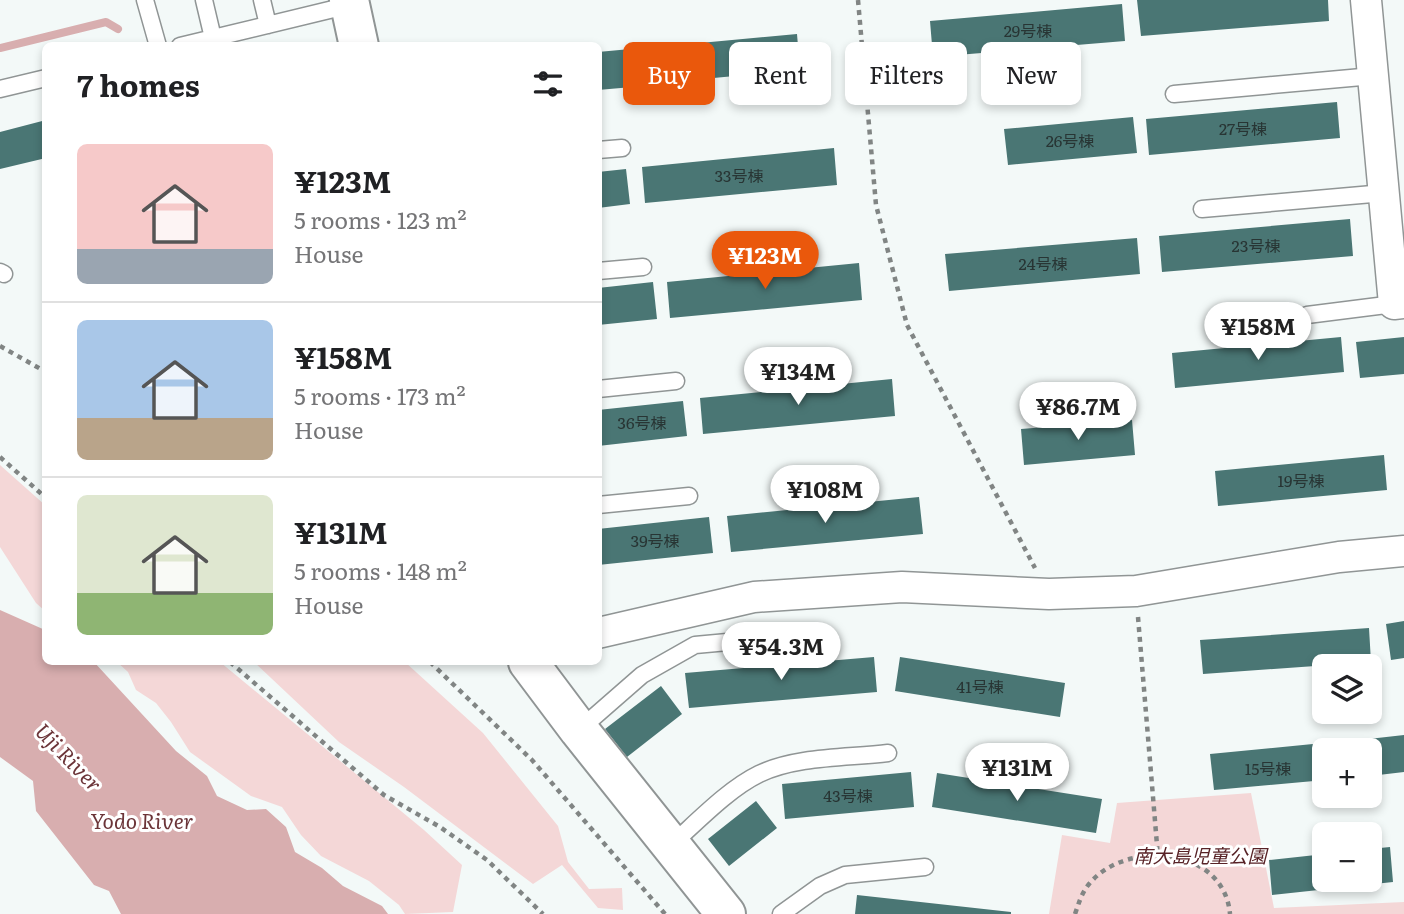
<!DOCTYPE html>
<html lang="en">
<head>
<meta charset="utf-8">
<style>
	body { margin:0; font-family:Literata,"Noto Sans JP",serif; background:#f2f2f2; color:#202124; height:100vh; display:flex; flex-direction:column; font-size:26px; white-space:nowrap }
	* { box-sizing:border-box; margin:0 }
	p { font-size:23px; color:#757577 }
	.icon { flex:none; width:38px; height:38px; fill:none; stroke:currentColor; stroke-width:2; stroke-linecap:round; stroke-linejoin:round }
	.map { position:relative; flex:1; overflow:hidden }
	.sheet { position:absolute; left:42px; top:42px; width:560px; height:623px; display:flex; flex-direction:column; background:#fff; border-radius:10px; box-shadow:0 4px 10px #0003 }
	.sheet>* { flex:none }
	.hud { position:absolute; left:623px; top:42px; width:665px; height:63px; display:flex; gap:14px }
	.tools { position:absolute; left:1312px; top:654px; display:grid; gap:14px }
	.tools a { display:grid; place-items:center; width:70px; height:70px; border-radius:10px; background:#fff; box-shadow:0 4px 10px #0003; font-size:35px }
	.price { position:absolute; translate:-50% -60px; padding:0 16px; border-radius:24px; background:#fff; color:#222; font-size:23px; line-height:46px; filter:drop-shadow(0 2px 4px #0008) }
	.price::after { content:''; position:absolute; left:50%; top:42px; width:21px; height:16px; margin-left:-10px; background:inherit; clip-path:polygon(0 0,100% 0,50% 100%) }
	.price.current { background:#ea580c; color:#fff }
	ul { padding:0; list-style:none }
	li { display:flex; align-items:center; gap:21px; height:175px; padding:0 35px }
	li+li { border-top:2px solid #e0e0e0 }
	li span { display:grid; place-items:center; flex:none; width:196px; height:140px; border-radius:10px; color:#555 }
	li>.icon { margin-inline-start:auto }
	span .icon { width:84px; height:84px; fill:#fffc; stroke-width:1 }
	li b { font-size:30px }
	h2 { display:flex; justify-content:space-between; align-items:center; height:84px; padding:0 35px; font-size:30px }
	.pill { padding:0 24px; border-radius:10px; background:#fff; box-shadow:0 4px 10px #0003; font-size:24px; line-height:63px }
	.pill.current { background:#ea580c; color:#fff }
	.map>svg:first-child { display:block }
</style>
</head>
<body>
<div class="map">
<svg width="1404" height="914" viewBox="0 0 1404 914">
	<rect width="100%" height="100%" fill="#f3f9f8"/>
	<!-- green -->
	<path fill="#f4d7d7" d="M0,465L45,505V611L36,603L0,547Z
		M117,662H220L424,830L462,865L453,912L405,914L399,905L369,881L321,856L301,835L282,807L251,796L190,752L171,722L156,703L136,690L128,672Z
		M254,662H405L483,733L558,826L568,862L589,889L622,888L623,910L598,908L562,865L533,884L404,787L339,742Z
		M1251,793L1274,908L1404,902V914H1049L1062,835L1110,843L1117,803Z"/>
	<!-- water -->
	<path fill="#d8aeaf" d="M0,610L45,630L46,662H94L176,751L207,776L217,796L247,810L266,809L286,827L295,852L322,868L343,886L382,906L388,914H121L109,891L94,885L36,811L33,781L0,757Z"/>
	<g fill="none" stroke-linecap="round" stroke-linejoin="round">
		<!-- stream -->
		<path stroke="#d8aeaf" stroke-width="8" d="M0,48L106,22L118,29"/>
	</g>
	<!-- building -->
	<path fill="#4a7674" d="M1137,0H1328L1329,21L1141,36Z
		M1122,4L1125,41L933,57L930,21Z
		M797,34L800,70L671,82L668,46Z
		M652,47L655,85L598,90V52Z
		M1337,102L1340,138L1149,155L1146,119Z
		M1133,117L1137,153L1008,165L1004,129Z
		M46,120V158L0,169V132Z
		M834,148L837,185L645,203L642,167Z
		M626,169L630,204L598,208V172Z
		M1350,219L1353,256L1162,272L1159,236Z
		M1137,238L1140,274L949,291L945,254Z
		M859,263L862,300L670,318L667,282Z
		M653,282L657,319L598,325V288Z
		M1341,337L1344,372L1175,388L1172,353Z
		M1404,337V374L1360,378L1356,342Z
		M892,379L895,416L703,434L700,398Z
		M683,401L687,436L598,446V410Z
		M1132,420L1135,455L1024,465L1021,429Z
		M1384,455L1387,490L1218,506L1215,471Z
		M919,497L923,534L731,552L727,516Z
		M709,517L713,553L598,565V529Z
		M1404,621V658L1391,660L1386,624Z
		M1369,628L1371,662L1203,674L1200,640Z
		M874,657L877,692L689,708L685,673Z
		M900,657L1065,683L1060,717L895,691Z
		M661,686L682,714L627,757L605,729Z
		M1404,735V772L1370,776V751H1342V742Z
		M1323,743L1325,780L1214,790L1210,754Z
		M911,772L914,807L785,819L782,784Z
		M937,773L1102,799L1096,833L932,807Z
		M756,801L777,828L729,866L708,839Z
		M1390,847L1393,882L1272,895L1269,860L1325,854V880H1370V849Z
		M857,895L1011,912V914H855Z"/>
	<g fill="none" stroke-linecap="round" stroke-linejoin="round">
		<defs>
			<path id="service" d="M145,0L158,46
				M204,0L213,38
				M262,0L268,25
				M180,46L350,5
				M0,89L46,78
				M1174,94L1373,76
				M598,150L622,148
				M1202,209L1384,193
				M598,271L643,267
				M0,272L4,274
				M1307,315L1394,304
				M598,389L676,381
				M598,505L689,496
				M579,730L642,675L695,645L803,635
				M670,846C696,823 728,789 759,774C797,756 847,758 888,753
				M781,914L820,886L845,875L925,867"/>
			<path id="minor" d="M1366,0L1394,304L1404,303
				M598,633L754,597L902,587L1049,594L1136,591L1339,557L1404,551"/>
			<path id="tertiary" d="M349,0L359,46
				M528,662L579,730L726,914"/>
		</defs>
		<!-- service casing -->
		<use href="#service" stroke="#909595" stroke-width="19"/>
		<!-- minor casing -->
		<use href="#minor" stroke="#909595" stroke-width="33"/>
		<!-- tertiary casing -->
		<use href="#tertiary" stroke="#909595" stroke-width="42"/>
		<!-- path -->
		<path stroke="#818584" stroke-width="4.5" stroke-dasharray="5 5" stroke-linecap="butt" d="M858,0L876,205L907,325L1035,568
			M0,346L46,372
			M0,457L46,498
			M1138,617L1158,857
			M230,662L384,795L440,827L487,860L543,914
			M430,662L532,760L665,914
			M1075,914C1079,903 1081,894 1089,884C1126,839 1224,846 1230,914"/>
		<!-- service -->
		<use href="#service" stroke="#fff" stroke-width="16"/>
		<!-- minor -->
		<use href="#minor" stroke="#fff" stroke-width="30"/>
		<!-- tertiary -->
		<use href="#tertiary" stroke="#fff" stroke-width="38"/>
	</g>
	<g text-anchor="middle" stroke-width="6" stroke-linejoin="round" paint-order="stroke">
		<!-- number labels -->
		<g font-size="16" fill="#283534">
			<text x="1028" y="37">29号棟</text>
			<text x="1243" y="135">27号棟</text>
			<text x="1070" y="147">26号棟</text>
			<text x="739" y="182">33号棟</text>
			<text x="1256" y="252">23号棟</text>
			<text x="1043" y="270">24号棟</text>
			<text x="642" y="429">36号棟</text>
			<text x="1301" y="487">19号棟</text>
			<text x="655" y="547">39号棟</text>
			<text x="980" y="693">41号棟</text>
			<text x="1268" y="775">15号棟</text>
			<text x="848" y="802">43号棟</text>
		</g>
		<!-- park labels -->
		<g font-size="19" font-style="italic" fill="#582327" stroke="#fff">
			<text x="1200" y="863">南大島児童公園</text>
		</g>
		<!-- water labels -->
		<g font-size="21" font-style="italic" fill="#6b3438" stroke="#fff">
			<text transform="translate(68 758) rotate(46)" y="7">Uji River</text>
			<text x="142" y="829">Yodo River</text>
		</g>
	</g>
</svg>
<div class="tools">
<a><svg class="icon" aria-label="layers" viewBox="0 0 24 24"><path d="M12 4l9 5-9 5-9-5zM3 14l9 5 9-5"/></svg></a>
<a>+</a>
<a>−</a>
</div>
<b class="price current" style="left:765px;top:291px">¥123M</b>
<b class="price" style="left:1258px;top:362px">¥158M</b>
<b class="price" style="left:798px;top:407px">¥134M</b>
<b class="price" style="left:1078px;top:442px">¥86.7M</b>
<b class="price" style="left:825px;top:525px">¥108M</b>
<b class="price" style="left:781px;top:682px">¥54.3M</b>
<b class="price" style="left:1017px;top:803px">¥131M</b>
<div class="hud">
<a class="pill current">Buy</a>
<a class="pill">Rent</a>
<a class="pill">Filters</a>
<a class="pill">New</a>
</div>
<section class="sheet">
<h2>7 homes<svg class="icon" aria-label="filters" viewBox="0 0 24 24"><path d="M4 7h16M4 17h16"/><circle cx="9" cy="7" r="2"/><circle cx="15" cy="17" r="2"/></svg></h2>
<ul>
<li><span style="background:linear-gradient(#f6c9c9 75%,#9aa5b1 0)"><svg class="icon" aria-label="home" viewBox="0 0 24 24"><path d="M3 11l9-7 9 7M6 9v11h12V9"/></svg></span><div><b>¥123M</b><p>5 rooms · 123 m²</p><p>House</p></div></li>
<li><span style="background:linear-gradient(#a9c7e8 70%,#b9a48a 0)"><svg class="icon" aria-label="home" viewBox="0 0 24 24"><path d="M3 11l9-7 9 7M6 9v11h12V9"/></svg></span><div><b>¥158M</b><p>5 rooms · 173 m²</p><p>House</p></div></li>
<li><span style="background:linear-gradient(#dfe7d0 70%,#8fb573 0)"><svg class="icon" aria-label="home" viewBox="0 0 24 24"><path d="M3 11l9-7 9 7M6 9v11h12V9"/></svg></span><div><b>¥131M</b><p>5 rooms · 148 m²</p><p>House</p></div></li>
</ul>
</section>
</div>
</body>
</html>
